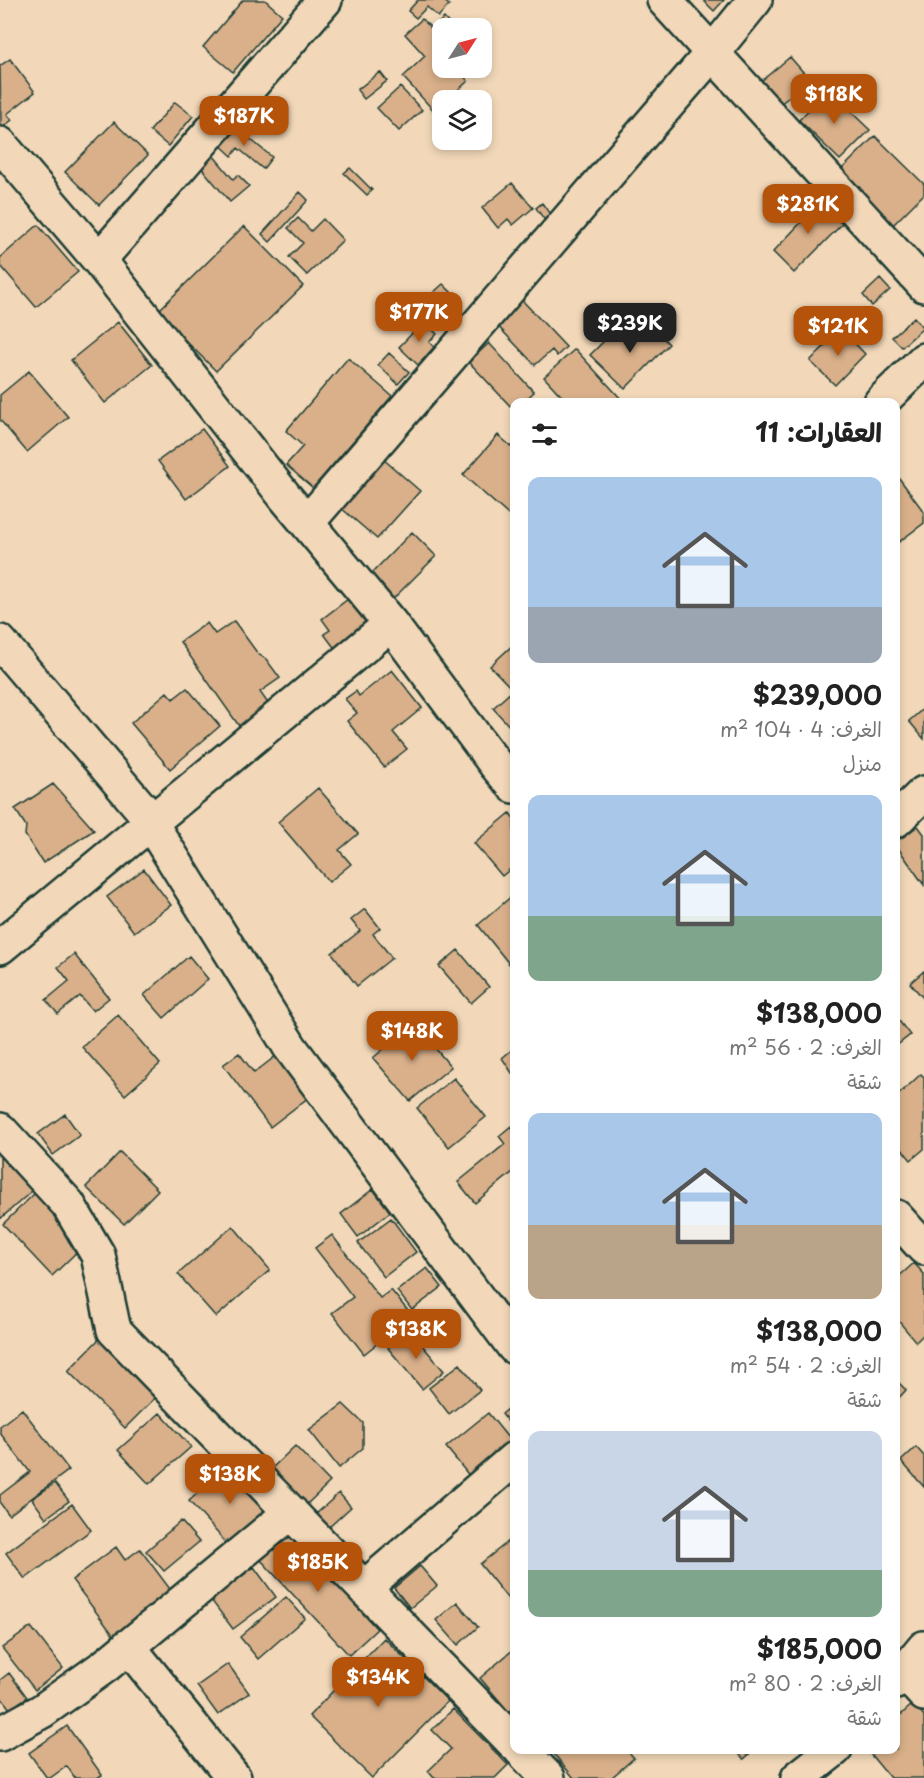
<!DOCTYPE html>
<html lang="ar">
<head>
<meta charset="utf-8">
<style>
	body { margin:0; font-family:"Playpen Sans","Playpen Sans Arabic",sans-serif; background:#f2f2f2; color:#222; direction:rtl; height:100vh; display:flex; flex-direction:column; font-size:22px; white-space:nowrap }
	* { box-sizing:border-box; margin:0 }
	p { font-size:20px; color:#767676 }
	.icon { flex:none; width:33px; height:33px; fill:none; stroke:currentColor; stroke-width:2; stroke-linecap:round; stroke-linejoin:round }
	.map { position:relative; flex:1; overflow:hidden; direction:ltr }
	.details { position:absolute; left:510px; top:398px; width:390px; height:1356px; display:flex; flex-direction:column; background:#fff; border-radius:12px; box-shadow:0 3px 9px #0003; direction:rtl }
	.details>* { flex:none }
	.needle { width:39px; rotate:54deg }
	.buttons { position:absolute; left:432px; top:18px; display:grid; gap:12px }
	.buttons a { display:grid; place-items:center; width:60px; height:60px; border-radius:12px; background:#fff; box-shadow:0 3px 9px #0003; font-size:30px }
	.price { position:absolute; translate:-50% -51px; padding:0 14px; border-radius:12px; background:#b45309; color:#fff; font-size:20px; line-height:39px; filter:drop-shadow(0 2px 3px #0008) }
	.price::after { content:''; position:absolute; left:50%; top:36px; width:18px; height:14px; margin-left:-9px; background:inherit; clip-path:polygon(0 0,100% 0,50% 100%) }
	.price.on { background:#222; color:#fff }
	ul { padding:0; list-style:none }
	li { display:grid; align-content:center; gap:12px; height:318px; padding:0 18px }
	li span { display:grid; place-items:center; height:186px; border-radius:12px; color:#555 }
	li>.icon { margin-inline-start:auto }
	span .icon { width:108px; height:108px; fill:#fffc; stroke-width:1 }
	li b { font-size:26px }
	h2 { display:flex; justify-content:space-between; align-items:center; height:72px; padding:0 18px; font-size:26px }
	.map>svg:first-child { display:block }
</style>
</head>
<body>
<div class="map">
<svg width="924" height="1778" viewBox="0 0 924 1778">
	<rect width="100%" height="100%" fill="#f2d8b9"/>
	<filter id="ink" filterUnits="userSpaceOnUse"><feTurbulence type="fractalNoise" baseFrequency=".0167" numOctaves="2"/><feDisplacementMap in="SourceGraphic" scale="12" xChannelSelector="R" yChannelSelector="G"/><feConvolveMatrix kernelMatrix="1 2 1 2 8 2 1 2 1" color-interpolation-filters="sRGB"/></filter>
	<g filter="url(#ink)">
		<!-- building -->
		<path fill="#d9b08a" stroke="#1f3d34" stroke-width="1.5" d="M243,0H265L282,15L233,72L203,47Z
			M418,0H443L449,5L438,17L427,7L416,18L408,11Z
			M703,0H724L714,11Z
			M444,18L453,28H442V33L436,25Z
			M422,19L442,39L435,45L442,53V68H460L458,69L468,81L447,100H442V104L435,112L403,77L425,56L405,34Z
			M790,57L810,80L779,105L760,82Z
			M10,59L35,92L7,114L12,120L1,129L0,66Z
			M380,72L387,81L364,99L357,90Z
			M400,87L422,110L399,131L377,108Z
			M828,90L870,130L840,160L799,120Z
			M257,97L287,123L280,131L249,105Z
			M175,102L193,116L168,146L150,131Z
			M253,118L262,125L254,134L245,127Z
			M114,122L148,155L99,205L65,172Z
			M233,125L272,157L263,169L238,148L232,156L218,143Z
			M875,136L924,184V194L890,228L836,175Z
			M212,154L233,179L238,175L249,186L230,202L199,165Z
			M350,168L372,190L367,195L344,173Z
			M512,183L533,208L513,225L508,219L498,228L482,208Z
			M300,192L308,200L270,242L262,234Z
			M812,195L842,224L794,273L773,252L810,213L802,205Z
			M542,203L552,217L546,222L536,208Z
			M298,218L311,231L323,219L343,240L307,275L289,257L303,243L288,228Z
			M38,225L78,272L36,307L0,265V258Z
			M244,226L303,286L216,371L157,312Z
			M880,279L890,290L872,306L863,295Z
			M443,284L455,296L435,314L424,301Z
			M520,298L566,347L557,356L552,350L535,365L494,322Z
			M914,317L923,328L902,347L892,337Z
			M424,321L437,334L429,342L434,347L418,365L399,347Z
			M118,322L152,365L105,403L71,360Z
			M651,326L669,344L625,389L590,355L605,340Z
			M841,329L865,354L835,385L810,361Z
			M489,343L534,392L523,402H514V410L469,362Z
			M575,349L623,401L622,402H567L544,377Z
			M389,353L409,372L398,384L378,365Z
			M348,358L392,396L313,488L286,465L303,446L286,431Z
			M29,371L68,417L27,452L0,420V395Z
			M202,429L230,466L186,499L158,461Z
			M498,435L514,449V520L463,475Z
			M382,458L420,491L377,539L340,507Z
			M896,474L924,512V523L896,544Z
			M412,532L436,556L393,599L370,575Z
			M348,599L369,627L336,650L324,634L330,630L322,619Z
			M234,621L258,654L266,659L280,678L260,692L274,712L244,733L180,642L207,623L215,634Z
			M514,644V725L511,728L493,708L513,690L490,666Z
			M392,670L422,708L393,732L407,749L384,767L347,721L357,713L345,699L356,691L359,696Z
			M187,688L220,726L170,769L131,723L167,692L173,699Z
			M924,708V739L909,721Z
			M53,784L94,830L43,863L25,835L26,826L15,809Z
			M318,788L358,834L339,850L351,864L329,882L278,822Z
			M510,813L514,819V866L502,876L474,843Z
			M918,826L924,834V885L896,845V842Z
			M144,869L171,905L134,932L107,897Z
			M513,895L514,896V970L478,925Z
			M365,909L380,928L373,934L392,958L357,986L332,953L360,931L351,920Z
			M458,950L489,987L471,1003L439,966Z
			M74,954L109,998L93,1011L80,996L58,1014L46,1000L69,981L58,967Z
			M189,956L208,979L164,1018L144,995Z
			M924,971V999L910,983Z
			M118,1015L160,1064L125,1095L82,1047Z
			M896,1017L910,1035L896,1046Z
			M414,1023L451,1067L410,1101L373,1058Z
			M514,1048V1076L502,1058Z
			M239,1053L254,1073L277,1055L309,1097L270,1127L223,1065Z
			M921,1074L924,1077V1149L911,1160L896,1142V1097Z
			M454,1078L486,1117L449,1147L417,1108Z
			M65,1114L80,1135L53,1155L38,1134Z
			M511,1126L514,1130V1174L513,1172L475,1203L458,1182L505,1144L499,1136Z
			M0,1151L33,1190L0,1219Z
			M120,1152L158,1190L124,1224L86,1187Z
			M373,1189L390,1212L358,1237L341,1214Z
			M35,1193L84,1245L52,1276L3,1224Z
			M391,1218L416,1252L384,1277L358,1243Z
			M233,1226L270,1270L216,1317L178,1274Z
			M332,1235L380,1298L391,1290L412,1316L364,1354L332,1313L353,1297L315,1248Z
			M914,1263L924,1274V1334L916,1342L896,1318V1279Z
			M427,1268L442,1287L412,1310L397,1291Z
			M410,1331L444,1371L422,1389L388,1348Z
			M99,1339L157,1396L125,1428L68,1371Z
			M460,1364L480,1390L449,1414L429,1388Z
			M896,1380L906,1390L896,1401Z
			M343,1404L363,1423V1448L339,1468L309,1430Z
			M514,1404V1429L502,1414Z
			M22,1409L69,1470L9,1515L0,1503V1495L30,1472L0,1433V1426Z
			M160,1413L191,1447L149,1484L118,1450Z
			M488,1413L513,1444L471,1478L446,1447Z
			M295,1446L330,1482L306,1505L271,1469Z
			M916,1447L924,1456V1487L901,1461Z
			M230,1463L271,1509L230,1547L189,1501Z
			M55,1483L69,1501L46,1518L32,1499Z
			M339,1493L351,1507L327,1529L315,1515Z
			M72,1504L91,1530L25,1579L6,1553Z
			M181,1521L199,1542L164,1571L146,1551Z
			M289,1532L377,1629L349,1655L260,1559Z
			M514,1537V1594L508,1599L480,1564Z
			M116,1547L125,1560L140,1549L173,1593L114,1636L72,1580Z
			M420,1566L437,1586L410,1608L394,1588Z
			M254,1567L276,1597L233,1629L211,1600Z
			M286,1597L305,1618L258,1659L240,1637Z
			M457,1602L478,1627L458,1645L436,1620Z
			M31,1627L63,1668L35,1690L2,1648Z
			M384,1638L448,1701L372,1778L309,1716Z
			M514,1649V1708L509,1712L480,1678Z
			M228,1664L249,1693L218,1715L197,1686Z
			M9,1673L27,1697L10,1709L0,1696V1680Z
			M914,1703L924,1716V1778H890L866,1749H896V1719Z
			M453,1709L508,1765L495,1778H434L428,1771L451,1749L432,1730Z
			M67,1726L102,1775L97,1778H75L67,1766L50,1778H47L29,1753Z
			M560,1749H626L634,1758L611,1778H574L554,1754Z
			M734,1749H755L744,1759Z"/>
		<g fill="none" stroke-linecap="round" stroke-linejoin="round">
			<defs>
				<path id="minor" d="M664,0L924,285
					M0,144L99,260L286,498L391,624L496,765L514,786
					M99,260L325,0
					M881,402L924,360
					M307,523L712,53L755,0
					M0,642L142,809L290,1047L514,1347
					M896,820L924,793
					M0,947L391,624
					M0,1130L68,1204L98,1255L114,1330L514,1743
					M896,1217L924,1248
					M364,1588L514,1459
					M128,1646L234,1778
					M904,1672L924,1694
					M896,1682L924,1648
					M0,1734L42,1711L105,1666L291,1512
					M520,1749L548,1778
					M798,1778L835,1749"/>
			</defs>
			<!-- minor casing -->
			<use href="#minor" stroke="#1f3d34" stroke-width="38"/>
			<!-- minor -->
			<use href="#minor" stroke="#f2d8b9" stroke-width="33"/>
		</g>
	</g>
</svg>
<div class="buttons">
<a><svg class="needle" viewBox="-14 -14 28 28"><path d="M0-13l5 13h-10z" fill="#e53935"/><path d="M0 13l5-13h-10z" fill="#767676"/></svg></a>
<a><svg class="icon" aria-label="layers" viewBox="0 0 24 24"><path d="M12 4l9 5-9 5-9-5zM3 14l9 5 9-5"/></svg></a>
</div>
<b class="price" style="left:834px;top:125px">$118K</b>
<b class="price" style="left:244px;top:147px">$187K</b>
<b class="price" style="left:808px;top:235px">$281K</b>
<b class="price" style="left:419px;top:343px">$177K</b>
<b class="price on" style="left:630px;top:354px">$239K</b>
<b class="price" style="left:838px;top:357px">$121K</b>
<b class="price" style="left:412px;top:1062px">$148K</b>
<b class="price" style="left:416px;top:1360px">$138K</b>
<b class="price" style="left:230px;top:1505px">$138K</b>
<b class="price" style="left:318px;top:1593px">$185K</b>
<b class="price" style="left:378px;top:1708px">$134K</b>
<section class="details">
<h2>العقارات: 11<svg class="icon" aria-label="filters" viewBox="0 0 24 24"><path d="M4 7h16M4 17h16"/><circle cx="9" cy="7" r="2"/><circle cx="15" cy="17" r="2"/></svg></h2>
<ul>
<li><span style="background:linear-gradient(#a9c7e8 70%,#9aa5b1 0)"><svg class="icon" aria-label="home" viewBox="0 0 24 24"><path d="M3 11l9-7 9 7M6 9v11h12V9"/></svg></span><div><b>$239,000</b><p>الغرف: 4 · 104 m²</p><p>منزل</p></div></li>
<li><span style="background:linear-gradient(#a9c7e8 65%,#7fa58c 0)"><svg class="icon" aria-label="home" viewBox="0 0 24 24"><path d="M3 11l9-7 9 7M6 9v11h12V9"/></svg></span><div><b>$138,000</b><p>الغرف: 2 · 56 m²</p><p>شقة</p></div></li>
<li><span style="background:linear-gradient(#a9c7e8 60%,#b9a48a 0)"><svg class="icon" aria-label="home" viewBox="0 0 24 24"><path d="M3 11l9-7 9 7M6 9v11h12V9"/></svg></span><div><b>$138,000</b><p>الغرف: 2 · 54 m²</p><p>شقة</p></div></li>
<li><span style="background:linear-gradient(#c9d6e8 75%,#7fa58c 0)"><svg class="icon" aria-label="home" viewBox="0 0 24 24"><path d="M3 11l9-7 9 7M6 9v11h12V9"/></svg></span><div><b>$185,000</b><p>الغرف: 2 · 80 m²</p><p>شقة</p></div></li>
</ul>
</section>
</div>
</body>
</html>
